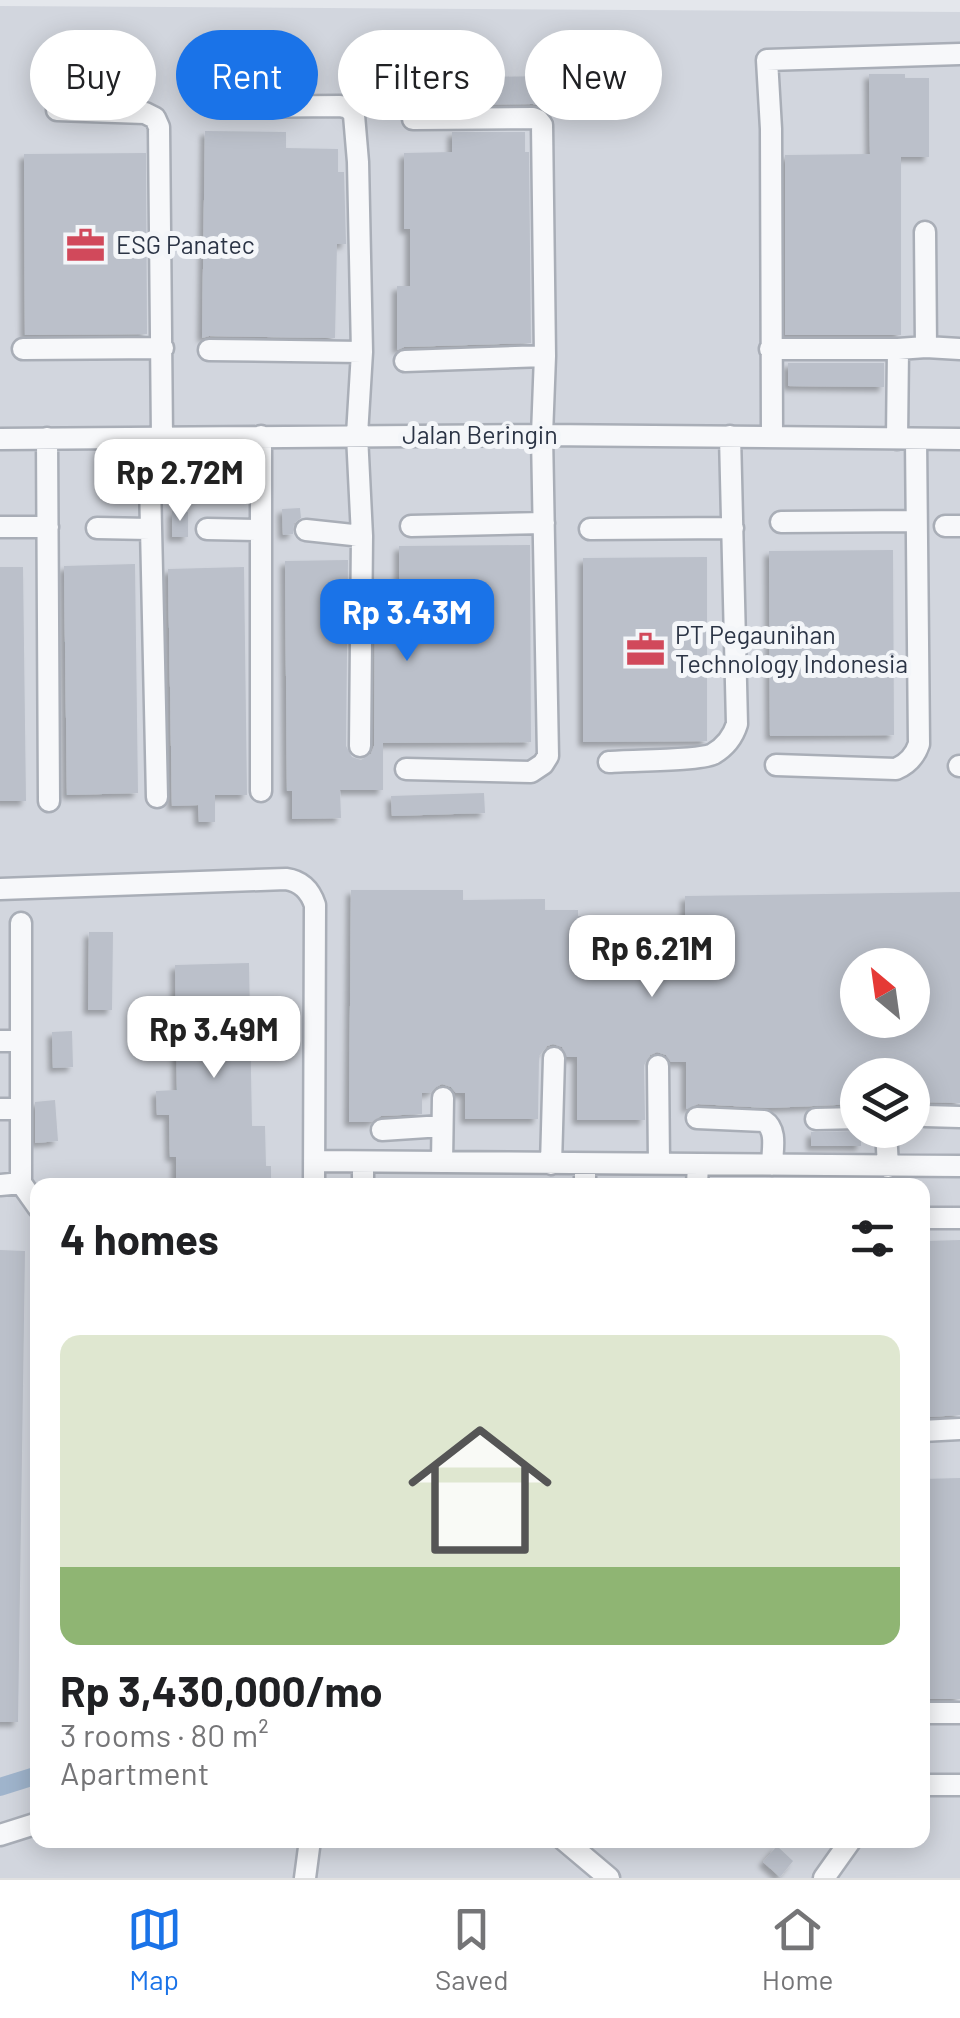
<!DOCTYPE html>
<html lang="en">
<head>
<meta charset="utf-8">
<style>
	body { margin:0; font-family:Barlow,sans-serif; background:#f2f2f2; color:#202124; height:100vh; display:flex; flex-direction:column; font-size:38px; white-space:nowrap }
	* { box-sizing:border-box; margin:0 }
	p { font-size:32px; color:#757577 }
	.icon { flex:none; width:55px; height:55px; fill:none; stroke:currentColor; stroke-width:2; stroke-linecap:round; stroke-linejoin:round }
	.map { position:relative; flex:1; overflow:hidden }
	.sheet { position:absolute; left:30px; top:1178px; width:900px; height:670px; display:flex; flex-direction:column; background:#fff; border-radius:20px; box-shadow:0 5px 25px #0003 }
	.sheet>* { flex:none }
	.top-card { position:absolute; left:30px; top:30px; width:900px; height:90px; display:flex; gap:20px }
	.needle { width:65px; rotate:331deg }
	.buttons { position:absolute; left:840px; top:948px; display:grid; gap:20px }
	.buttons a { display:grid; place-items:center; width:90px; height:90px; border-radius:50%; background:#fff; box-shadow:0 5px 25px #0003; font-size:50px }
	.price { position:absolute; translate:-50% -85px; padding:0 22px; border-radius:20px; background:#fff; color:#222; font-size:32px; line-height:65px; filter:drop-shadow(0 2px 5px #0008) }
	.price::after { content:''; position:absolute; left:50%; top:60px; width:30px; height:22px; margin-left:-15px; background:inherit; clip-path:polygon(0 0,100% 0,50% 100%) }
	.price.on { background:#1a73e8; color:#fff }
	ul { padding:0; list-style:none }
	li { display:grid; align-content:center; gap:20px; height:530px; padding:0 30px }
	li+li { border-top:2px solid #e0e0e0 }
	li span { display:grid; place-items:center; height:310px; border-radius:20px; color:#555 }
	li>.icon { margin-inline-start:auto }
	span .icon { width:180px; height:180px; fill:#fffc; stroke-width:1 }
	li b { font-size:42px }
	h2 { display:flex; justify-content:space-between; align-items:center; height:120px; padding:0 30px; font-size:42px }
	.chip { padding:0 35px; border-radius:45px; background:#fff; box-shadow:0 5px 25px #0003; font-size:35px; line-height:90px }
	.chip.on { background:#1a73e8; color:#fff }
	.dock { display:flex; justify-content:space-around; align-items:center; height:140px; border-top:2px solid #e0e0e0; background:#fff; font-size:28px; color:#757577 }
	.dock a { display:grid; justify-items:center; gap:5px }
	.dock .on { color:#1a73e8 }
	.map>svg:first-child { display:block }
</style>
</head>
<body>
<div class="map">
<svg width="960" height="1878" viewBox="0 0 960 1878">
	<defs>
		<filter id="shadow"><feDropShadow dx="-4.5" dy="4.5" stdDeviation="2.5" flood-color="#0004"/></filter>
	</defs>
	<rect width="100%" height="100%" fill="#e4e7ec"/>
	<!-- built -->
	<path fill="#d2d6de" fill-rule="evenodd" d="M0,6L960,12V1878H0ZM858,965H912V1020H858ZM858,1075H912V1130H858ZM38,1185H922V1840H38Z"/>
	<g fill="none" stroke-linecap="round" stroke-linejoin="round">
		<!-- canal -->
		<path stroke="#9fb4cc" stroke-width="18" d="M0,1787L38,1775"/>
	</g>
	<!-- building -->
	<path fill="#bbc0ca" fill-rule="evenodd" filter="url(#shadow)" d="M869,74H905V78H929V157H901V335H785V155L870,154Z
		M547,76V107L533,104L452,105V98L422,99V78Z
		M205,131L286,132V148L338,149V172H344L346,244H337L335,338L209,336L202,338Z
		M452,132H525V152H529L531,343L404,347L397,350V286H410V229H404V153L452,152Z
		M146,153L147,334L25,335L24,154Z
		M788,363H884V387L788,386Z
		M300,508L301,518L294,523L293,534L283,535L282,509Z
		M172,511L188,512V537H172Z
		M530,545L531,742L383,743V790H340L341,818L292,819V791H287L285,561L348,560L346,746L352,757L361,760L371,754L374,746L375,602L399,601V546Z
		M893,550L894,735L770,736L769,551Z
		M707,557V741L583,742V558Z
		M135,564L138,793L67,795L64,566Z
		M0,567H23L26,801H0Z
		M244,567L247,795H215V822H199L198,805L172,806L168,569Z
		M484,793L485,813L392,816L391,796Z
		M351,890H463V900L545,899V910H578V916H685V896L960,892V1103L924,1102L912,1109V1075H858V1104L768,1108L698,1104L686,1109V1062H671L666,1055L657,1052L650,1055L644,1065L645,1120H577V1057H567L562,1047L553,1044L547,1046L539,1056L538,1119H465V1093H456L451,1087L442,1084L436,1087L430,1093H422V1114L381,1116L371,1122H349ZM858,965H912V1020H858Z
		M89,932H113L112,1010H88Z
		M249,963L252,1126H265L266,1166H271V1185H176V1157H170L169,1115H157L156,1091L177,1090L175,965Z
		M72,1031L73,1067L53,1068L52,1032Z
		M55,1100L58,1141L35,1143V1102Z
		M861,1131V1146H811V1132Z
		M960,1240V1415L929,1417L927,1241Z
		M0,1250L25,1251L18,1722H0Z
		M960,1478V1699H922V1479Z
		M777,1846L793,1861L780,1877L763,1862Z"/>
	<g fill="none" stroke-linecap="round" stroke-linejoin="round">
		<defs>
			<path id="minor" d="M235,107L340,106L349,108L354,115L358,162L362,352L357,435L362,536L360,746
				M57,110L145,113L155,118L159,127L162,438
				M926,347L960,349
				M23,349L163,348
				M770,349H898
				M209,350L362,352
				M405,361L545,356
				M772,436L771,129L767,60L960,54
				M47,438L49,801
				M149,438L157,797
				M0,439L542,435L960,439
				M897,439L898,349L926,347L925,232
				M781,522L916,521
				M411,526L544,523
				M945,526H960
				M0,527H48
				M97,528L150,529
				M207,529L261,530
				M590,529L733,528
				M306,530L362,536
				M609,762C630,760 698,761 713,754C725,747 733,737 737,724L730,436
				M776,765L896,769C908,764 915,756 919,744L916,439
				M959,766H960
				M406,769L531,772L543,764L548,756L542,435L545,356L542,125L538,120L533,118L413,119
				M261,791V436
				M0,889L286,879C301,881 310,890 315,905L314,1185
				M21,923V1183L38,1207
				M0,1041H21
				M658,1066L659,1163
				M0,1109H21
				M925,1116L960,1117
				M697,1118L764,1121C778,1130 772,1151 772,1165
				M816,1119L858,1118
				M382,1130L442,1126
				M886,1130L888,1167
				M314,1161L960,1166
				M363,1162V1185
				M442,1162L443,1098
				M551,1164L554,1058
				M0,1185L21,1183
				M585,1185V1164
				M697,1185L698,1164
				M922,1218H960
				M922,1431L960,1429
				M922,1713H960
				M922,1785H960
				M0,1835L38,1823
				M564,1840L609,1878
				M305,1878L310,1840
				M824,1878L851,1840"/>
		</defs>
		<!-- minor casing -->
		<use href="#minor" stroke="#a9aeb7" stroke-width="25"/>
		<!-- minor -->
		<use href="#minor" stroke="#f7f8fa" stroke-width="20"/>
	</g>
	<!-- icons -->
	<defs>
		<symbol id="office-bare" viewBox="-9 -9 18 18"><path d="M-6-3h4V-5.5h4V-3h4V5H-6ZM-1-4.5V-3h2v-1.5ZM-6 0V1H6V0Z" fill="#d1495b" stroke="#f4f6f9" stroke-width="2.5" paint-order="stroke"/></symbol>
	</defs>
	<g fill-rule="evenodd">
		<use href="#office-bare" x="58" y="218" width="55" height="55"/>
		<use href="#office-bare" x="618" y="622" width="55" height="55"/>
	</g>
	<g text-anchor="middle" stroke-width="10" stroke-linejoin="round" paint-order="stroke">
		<!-- poi labels -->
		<g font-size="25" fill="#2b3445" stroke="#f4f6f9" text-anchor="start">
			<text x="116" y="254">ESG Panatec</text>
			<text x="675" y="644">PT Pegaunihan<tspan x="675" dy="29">Technology Indonesia</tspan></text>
		</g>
		<!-- street labels -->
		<g font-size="25" fill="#2b3445" stroke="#f4f6f9">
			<text x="480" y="444">Jalan Beringin</text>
		</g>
	</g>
</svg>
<div class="buttons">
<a><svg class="needle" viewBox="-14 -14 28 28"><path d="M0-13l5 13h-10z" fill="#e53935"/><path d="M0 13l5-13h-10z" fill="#757577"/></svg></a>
<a><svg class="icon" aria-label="layers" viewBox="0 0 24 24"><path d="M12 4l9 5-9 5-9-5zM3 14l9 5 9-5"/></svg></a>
</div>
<b class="price" style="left:180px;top:524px">Rp 2.72M</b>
<b class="price on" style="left:407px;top:664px">Rp 3.43M</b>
<b class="price" style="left:652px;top:1000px">Rp 6.21M</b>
<b class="price" style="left:214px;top:1081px">Rp 3.49M</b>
<div class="top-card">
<a class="chip">Buy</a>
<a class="chip on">Rent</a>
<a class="chip">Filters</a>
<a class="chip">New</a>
</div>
<section class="sheet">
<h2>4 homes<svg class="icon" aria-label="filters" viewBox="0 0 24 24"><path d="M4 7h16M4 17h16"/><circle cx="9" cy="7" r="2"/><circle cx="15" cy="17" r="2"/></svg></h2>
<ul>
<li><span style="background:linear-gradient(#dfe7d0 75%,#8fb573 0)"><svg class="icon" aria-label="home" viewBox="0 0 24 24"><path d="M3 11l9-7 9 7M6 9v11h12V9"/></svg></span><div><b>Rp 3,430,000/mo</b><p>3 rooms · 80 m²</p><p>Apartment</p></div></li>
</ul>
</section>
</div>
<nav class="dock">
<a class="on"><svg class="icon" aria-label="map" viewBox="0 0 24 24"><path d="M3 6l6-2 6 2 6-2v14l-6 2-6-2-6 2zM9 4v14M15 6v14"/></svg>Map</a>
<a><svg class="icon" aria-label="saved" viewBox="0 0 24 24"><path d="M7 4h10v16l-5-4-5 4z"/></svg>Saved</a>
<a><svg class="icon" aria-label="home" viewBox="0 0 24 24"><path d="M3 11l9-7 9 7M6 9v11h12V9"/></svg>Home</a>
</nav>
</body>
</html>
